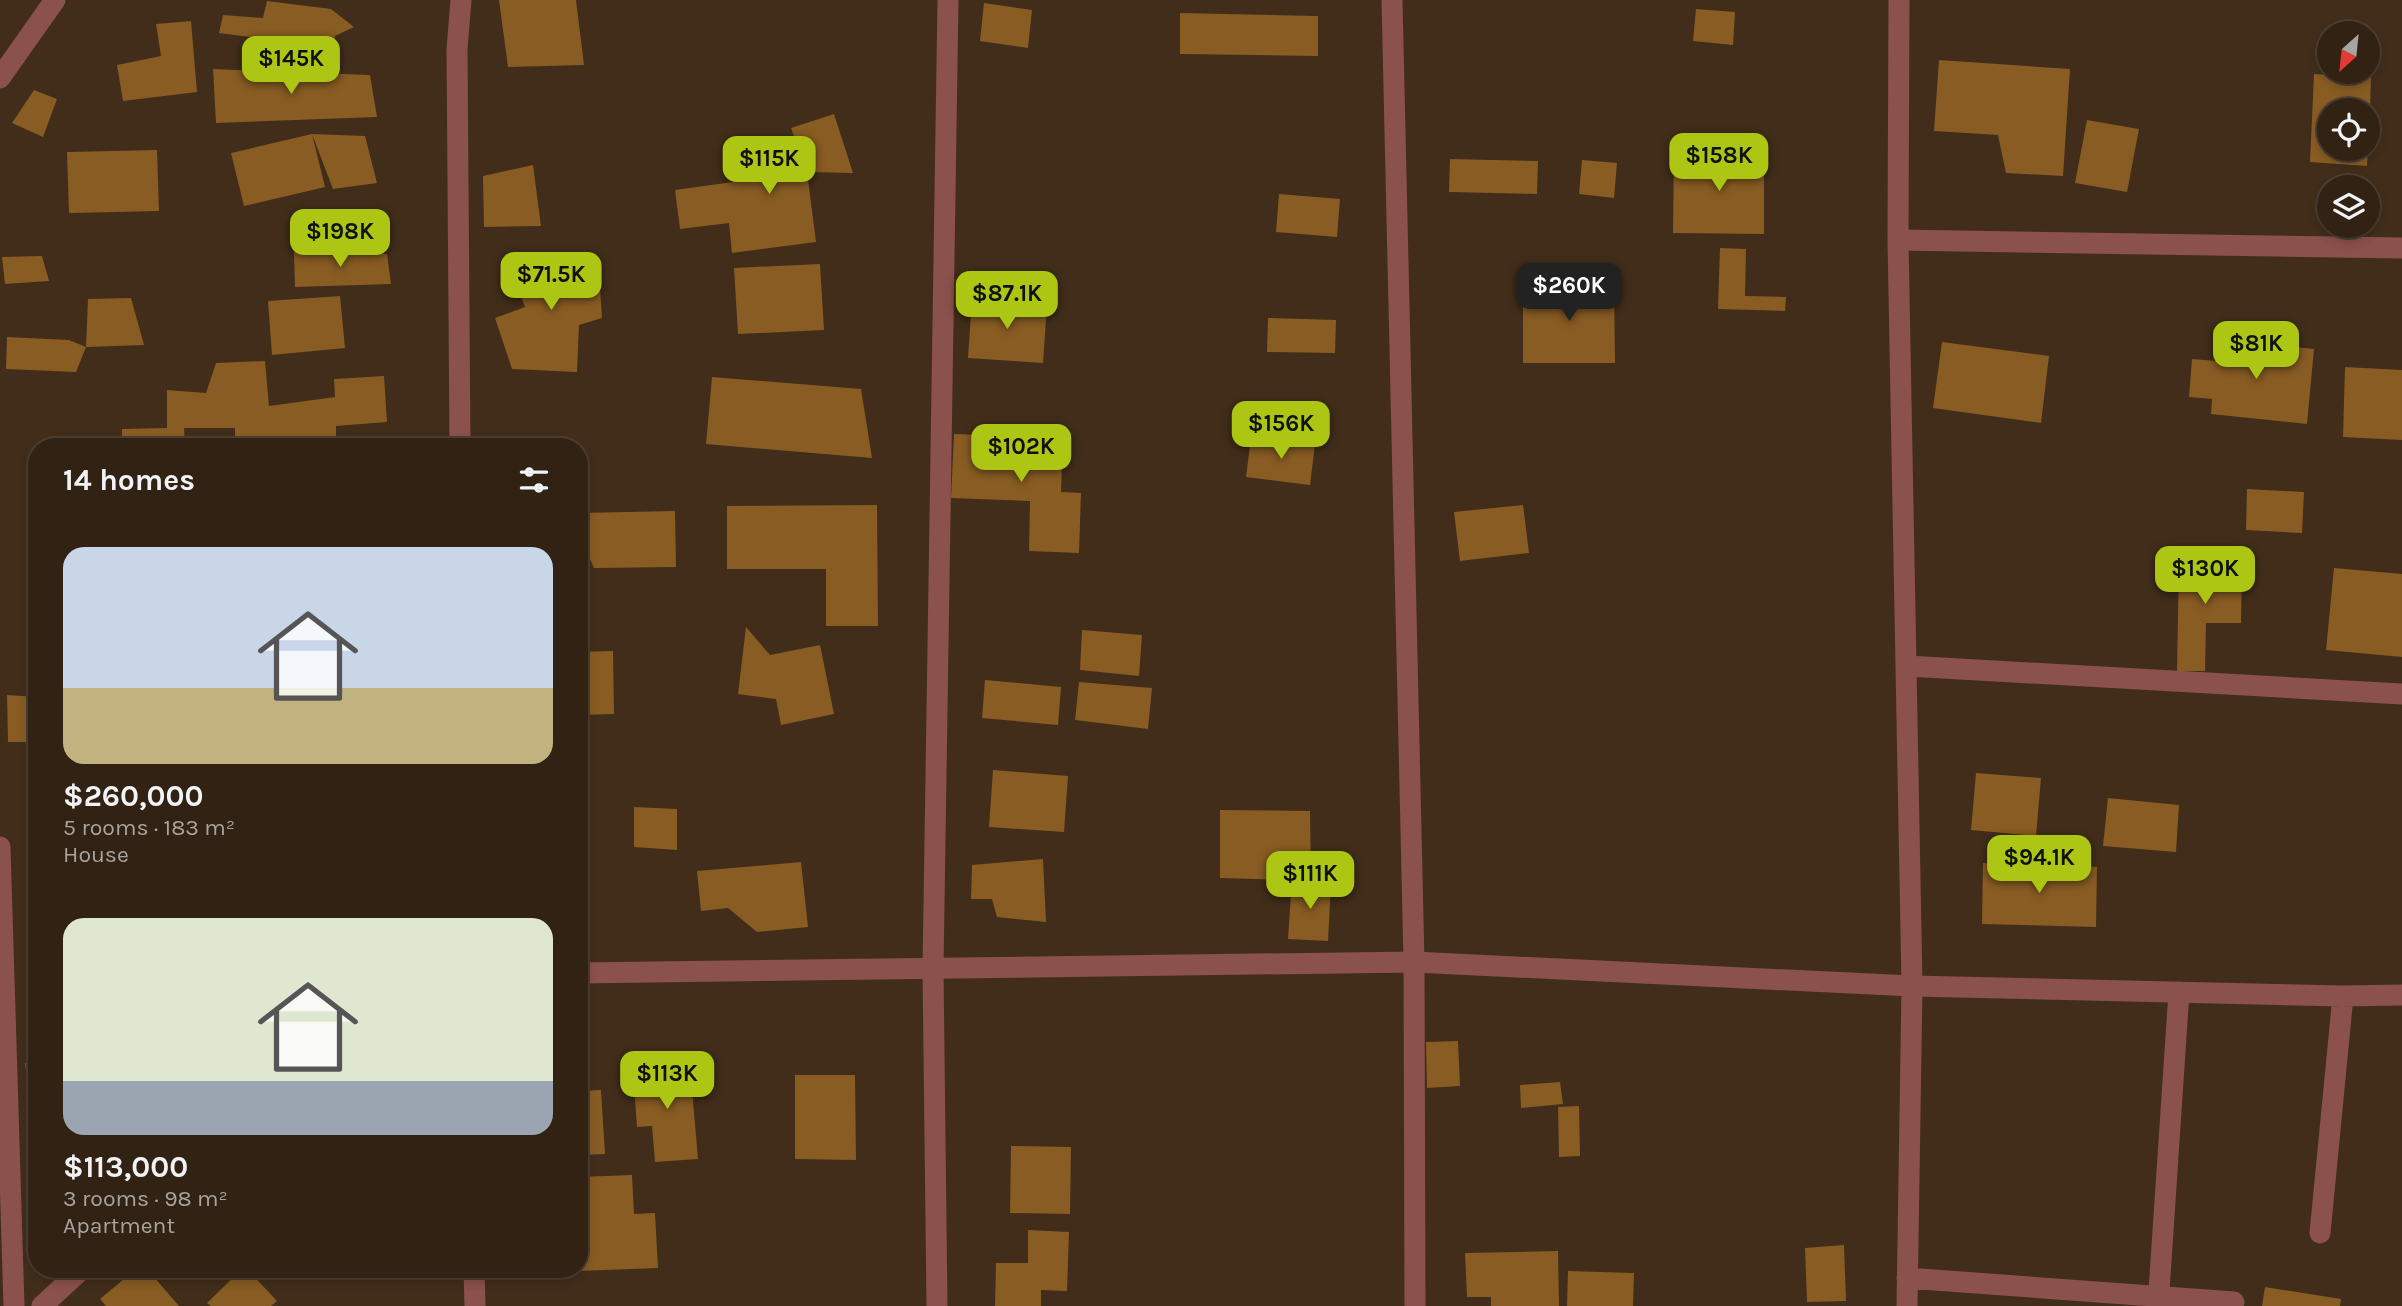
<!DOCTYPE html>
<html lang="en">
<head>
<meta charset="utf-8">
<style>
	body { margin:0; font-family:Karla,sans-serif; background:#3d2f22; color:#f1f3f6; height:100vh; display:flex; flex-direction:column; font-size:26px; white-space:nowrap }
	* { box-sizing:border-box; margin:0 }
	p { font-size:23px; color:#a8a4a0 }
	.icon { flex:none; width:38px; height:38px; fill:none; stroke:currentColor; stroke-width:2; stroke-linecap:round; stroke-linejoin:round }
	.map { position:relative; flex:1; overflow:hidden }
	.panel { position:absolute; left:28px; top:438px; width:560px; height:840px; display:flex; flex-direction:column; background:#312214; border-radius:28px; box-shadow:0 4px 10px #0003,0 0 0 2px #4c3f34 }
	.panel>* { flex:none }
	.needle { width:46px; rotate:207deg }
	.tools { position:absolute; left:2317px; top:21px; display:grid; gap:14px }
	.tools a { display:grid; place-items:center; width:63px; height:63px; border-radius:50%; background:#312214; box-shadow:0 4px 10px #0003,0 0 0 2px #4c3f34; font-size:35px }
	.price { position:absolute; translate:-50% -60px; padding:0 16px; border-radius:14px; background:#acc613; color:#111; font-size:23px; line-height:46px; filter:drop-shadow(0 2px 4px #0008) }
	.price::after { content:''; position:absolute; left:50%; top:42px; width:21px; height:16px; margin-left:-10px; background:inherit; clip-path:polygon(0 0,100% 0,50% 100%) }
	.price.on { background:#222; color:#fff }
	ul { padding:0; list-style:none }
	li { display:grid; align-content:center; gap:14px; height:371px; padding:0 35px }
	li span { display:grid; place-items:center; height:217px; border-radius:21px; color:#555 }
	li>.icon { margin-inline-start:auto }
	span .icon { width:126px; height:126px; fill:#fffc; stroke-width:1 }
	li b { font-size:30px }
	h2 { display:flex; justify-content:space-between; align-items:center; height:84px; padding:0 35px; font-size:30px }
	.map>svg:first-child { display:block }
</style>
</head>
<body>
<div class="map">
<svg width="2402" height="1306" viewBox="0 0 2402 1306">
	<rect width="100%" height="100%" fill="#412d1a"/>
	<!-- building -->
	<path fill="#885c23" d="M499,0H576L584,65L508,67Z
		M267,1L331,9L354,27L335,36L332,56L267,57L259,38L219,33L223,15L263,18Z
		M984,3L1032,10L1028,48L980,41Z
		M1696,9L1735,12L1733,45L1693,41Z
		M1180,13L1318,16V56L1180,54Z
		M191,21L197,92L123,101L117,65L161,56L156,24Z
		M1939,60L2070,69L2063,176L2006,173L1998,135L1934,131Z
		M213,69L370,75L377,117L216,123Z
		M2314,74L2371,77L2370,110H2329V149H2368L2367,166L2310,162Z
		M34,90L57,99L43,137L12,123Z
		M834,114L853,173L807,172L816,242L732,253L729,223L680,229L675,190L807,172L791,128Z
		M2087,120L2139,129L2127,192L2075,183Z
		M312,134L325,187L244,206L231,153L312,134L365,136L377,183L333,189Z
		M157,150L159,211L69,213L67,152Z
		M1674,151L1764,152V234L1673,233Z
		M1450,159L1538,161L1537,194L1449,192Z
		M1582,160L1617,163L1614,198L1579,194Z
		M533,165L541,226L484,227L483,176Z
		M1279,194L1340,199L1337,237L1276,232Z
		M1720,248L1746,249L1745,296L1786,297L1785,311L1718,309Z
		M294,251L387,254L391,284L295,287Z
		M42,256L49,281L5,284L2,257Z
		M598,256L602,318L579,325L577,372L512,369L495,318L525,307L508,261Z
		M820,264L824,330L738,334L734,268Z
		M1523,283H1614L1615,363H1523Z
		M340,296L345,348L272,355L268,301Z
		M131,298L144,345L86,347L76,372L6,369L7,337L69,340L86,347L88,299Z
		M972,299L1047,305L1043,363L968,358Z
		M1268,318L1336,320L1335,353L1267,352Z
		M2219,340L2314,349L2307,424L2211,414L2212,399L2189,397L2192,359L2216,361Z
		M1942,342L2049,356L2041,423L1933,408Z
		M265,361L269,406L335,397L334,379L384,376L387,422L336,426V446H235V428H184L185,446H122V429L167,428V390L206,393L216,363Z
		M2345,367L2402,370V440L2343,437Z
		M712,377L861,389L872,458L706,444Z
		M954,434L1063,438L1061,492L1081,493L1079,553L1029,551L1030,501L951,498Z
		M1251,438L1315,445L1310,485L1246,477Z
		M2247,489L2304,492L2302,533L2246,530Z
		M877,505L878,626H826V569H727V506Z
		M1523,505L1529,553L1460,561L1454,512Z
		M675,511L676,567L594,568L583,543H579V513Z
		M2179,561L2242,562L2241,623H2206L2205,671H2177Z
		M2334,568L2402,574V657L2326,650Z
		M746,627L770,655L820,645L834,714L781,725L776,699L738,694Z
		M1082,630L1142,635L1139,676L1080,670Z
		M613,651L614,714L579,715V652Z
		M985,680L1061,687L1058,725L982,718Z
		M1079,682L1152,688L1148,729L1075,720Z
		M7,695L37,697V742H8Z
		M993,770L1068,776L1064,832L989,827Z
		M1976,773L2041,778L2036,836L1971,830Z
		M2108,798L2179,805L2176,852L2103,846Z
		M634,807L677,809V850L634,847Z
		M1220,810L1310,811L1311,878L1292,880L1220,878Z
		M1043,859L1046,922L997,917L992,899H971L972,865Z
		M801,862L808,927L757,932L728,908L701,911L697,871Z
		M1983,863L2097,867L2096,927L1982,924Z
		M1292,880L1331,883L1328,941L1288,939Z
		M1458,1041L1460,1086L1427,1088L1426,1042Z
		M37,1062V1119L32,1120L25,1063Z
		M690,1066L698,1159L655,1162L652,1126L637,1127L633,1070Z
		M795,1075H855L856,1160L795,1159Z
		M1560,1082L1563,1104L1521,1108L1520,1085Z
		M601,1090L605,1154L579,1155V1091Z
		M1579,1106L1580,1156L1559,1157L1558,1107Z
		M1011,1146L1071,1147L1070,1214L1010,1213Z
		M632,1175L634,1214L655,1213L658,1268L550,1272V1269H579V1177Z
		M1028,1230L1069,1232L1067,1291L1041,1290V1306H995L996,1263H1028Z
		M1844,1245L1846,1301L1807,1302L1805,1248Z
		M1558,1251L1559,1306H1491V1297H1467L1465,1253Z
		M136,1269H147L179,1306H106L100,1299Z
		M242,1269H247L277,1301L271,1306H211L207,1303Z
		M1568,1271L1634,1273L1633,1306H1567Z
		M2265,1287L2341,1299L2340,1306H2262Z"/>
	<g fill="none" stroke-linecap="round" stroke-linejoin="round">
		<!-- minor -->
		<path stroke="#8b514c" stroke-width="21" d="M1392,0L1414,962L1415,1306
			M1899,0L1898,240L1912,986L1907,1306
			M0,78L55,0
			M1898,240L2402,248
			M460,446L457,49L461,0
			M1907,666L2402,694
			M0,847L14,1306
			M579,973L1414,962L1912,986L2343,996L2402,995
			M2320,1233L2343,996
			M474,1269L475,1306
			M1907,1278L2234,1302
			M42,1306L82,1269
			M937,1306L933,969L948,0
			M2158,1306L2179,992"/>
	</g>
</svg>
<div class="tools">
<a><svg class="needle" viewBox="-14 -14 28 28"><path d="M0-13l5 13h-10z" fill="#e53935"/><path d="M0 13l5-13h-10z" fill="#a8a4a0"/></svg></a>
<a><svg class="icon" aria-label="locate" viewBox="0 0 24 24"><circle cx="12" cy="12" r="6"/><path d="M12 2v4M12 18v4M2 12h4M18 12h4"/></svg></a>
<a><svg class="icon" aria-label="layers" viewBox="0 0 24 24"><path d="M12 4l9 5-9 5-9-5zM3 14l9 5 9-5"/></svg></a>
</div>
<b class="price" style="left:291px;top:96px">$145K</b>
<b class="price" style="left:1719px;top:193px">$158K</b>
<b class="price" style="left:769px;top:196px">$115K</b>
<b class="price" style="left:340px;top:269px">$198K</b>
<b class="price" style="left:551px;top:312px">$71.5K</b>
<b class="price on" style="left:1569px;top:323px">$260K</b>
<b class="price" style="left:1007px;top:331px">$87.1K</b>
<b class="price" style="left:2256px;top:381px">$81K</b>
<b class="price" style="left:1281px;top:461px">$156K</b>
<b class="price" style="left:1021px;top:484px">$102K</b>
<b class="price" style="left:2205px;top:606px">$130K</b>
<b class="price" style="left:2039px;top:895px">$94.1K</b>
<b class="price" style="left:1310px;top:911px">$111K</b>
<b class="price" style="left:667px;top:1111px">$113K</b>
<section class="panel">
<h2>14 homes<svg class="icon" aria-label="filters" viewBox="0 0 24 24"><path d="M4 7h16M4 17h16"/><circle cx="9" cy="7" r="2"/><circle cx="15" cy="17" r="2"/></svg></h2>
<ul>
<li><span style="background:linear-gradient(#c9d6e8 65%,#c2b280 0)"><svg class="icon" aria-label="home" viewBox="0 0 24 24"><path d="M3 11l9-7 9 7M6 9v11h12V9"/></svg></span><div><b>$260,000</b><p>5 rooms · 183 m²</p><p>House</p></div></li>
<li><span style="background:linear-gradient(#dfe7d0 75%,#9aa5b1 0)"><svg class="icon" aria-label="home" viewBox="0 0 24 24"><path d="M3 11l9-7 9 7M6 9v11h12V9"/></svg></span><div><b>$113,000</b><p>3 rooms · 98 m²</p><p>Apartment</p></div></li>
</ul>
</section>
</div>
</body>
</html>
